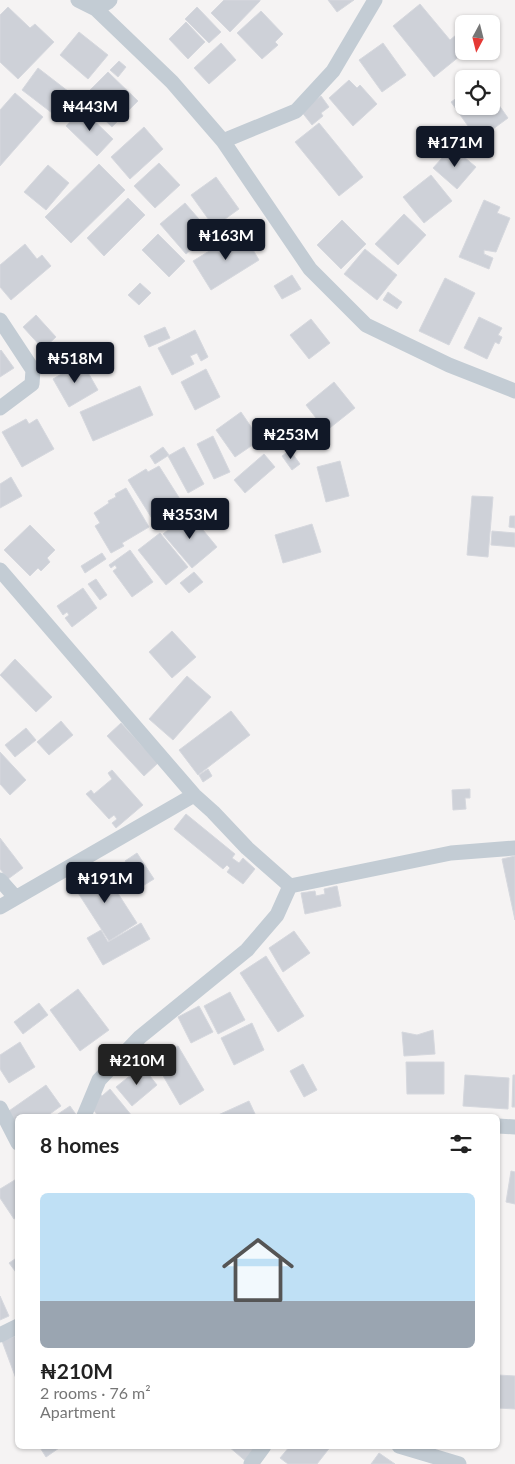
<!DOCTYPE html>
<html lang="en">
<head>
<meta charset="utf-8">
<style>
	body { margin:0; font-family:Lato,sans-serif; background:#f6f6f6; color:#222; height:100vh; display:flex; flex-direction:column; font-size:19px; white-space:nowrap }
	* { box-sizing:border-box; margin:0 }
	p { font-size:16px; color:#767676 }
	.icon { flex:none; width:28px; height:28px; fill:none; stroke:currentColor; stroke-width:2; stroke-linecap:round; stroke-linejoin:round }
	.map { position:relative; flex:1; overflow:hidden }
	.details { position:absolute; left:15px; top:1114px; width:485px; height:335px; display:flex; flex-direction:column; background:#fff; border-radius:8px; box-shadow:0 1px 4px #0004 }
	.details>* { flex:none }
	.needle { width:32px; rotate:187deg }
	.tools { position:absolute; left:455px; top:15px; display:grid; gap:10px }
	.tools a { display:grid; place-items:center; width:45px; height:45px; border-radius:8px; background:#fff; box-shadow:0 1px 4px #0004; font-size:25px }
	.price { position:absolute; translate:-50% -42px; padding:0 11px; border-radius:5px; background:#111827; color:#fff; font-size:16px; line-height:32px; filter:drop-shadow(0 1px 2px #0008) }
	.price::after { content:''; position:absolute; left:50%; top:30px; width:15px; height:11px; margin-left:-8px; background:inherit; clip-path:polygon(0 0,100% 0,50% 100%) }
	.price.current { background:#222; color:#fff }
	ul { padding:0; list-style:none }
	li { display:grid; align-content:center; gap:10px; height:265px; padding:0 25px }
	li+li { border-top:1px solid #e0e0e0 }
	li span { display:grid; place-items:center; height:155px; border-radius:8px; color:#555 }
	li>.icon { margin-inline-start:auto }
	span .icon { width:90px; height:90px; fill:#fffc; stroke-width:1 }
	li b { font-size:21px }
	h2 { display:flex; justify-content:space-between; align-items:center; height:60px; padding:0 25px; font-size:21px }
	.map>svg:first-child { display:block }
</style>
</head>
<body>
<div class="map">
<svg width="515" height="1464" viewBox="0 0 515 1464">
	<rect width="100%" height="100%" fill="#f5f3f3"/>
	<!-- building -->
	<path fill="#ced1d8" stroke="#d6d8de" d="M224,0H260V1L230,32L211,13Z
		M328,0H354L337,12Z
		M420,4L450,40L456,35L464,44V51H466L434,77L393,26Z
		M8,7L30,28L35,24L54,42L18,79L0,62V15Z
		M197,7L221,32L209,43L185,19Z
		M261,11L283,34L275,42L278,45L262,59L237,33Z
		M186,22L205,42L188,59L169,39Z
		M79,32L108,55L88,79L60,55Z
		M221,43L236,60L209,84L194,68Z
		M383,43L406,75L382,92L359,60Z
		M119,61L126,67L118,77L110,70Z
		M38,68L73,95L56,116L22,90Z
		M108,72L138,101L112,127L91,107L87,111L78,102Z
		M349,80L357,88L360,85L377,104L353,126L329,98Z
		M15,93L43,117L0,166V110Z
		M464,93V106H491V94L508,118L478,140L451,102Z
		M321,96L329,107L321,113L323,116L312,125L301,111Z
		M82,109L113,139L97,156L66,126Z
		M319,123L363,177L339,196L295,142Z
		M144,127L163,149L130,179L111,157Z
		M452,147L476,167L457,189L433,168Z
		M159,163L180,185L155,208L134,186Z
		M99,164L125,190L71,243L45,217Z
		M48,165L69,183L46,210L24,192Z
		M431,175L452,201L424,223L403,197Z
		M216,177L239,209L214,227L191,195Z
		M128,198L145,215L104,256L87,238Z
		M484,200L500,207L497,213L510,218L496,252L484,250V254L493,258L489,269L459,257Z
		M185,203L211,233L186,254L160,224Z
		M404,214L426,235L398,265L375,244Z
		M342,220L366,244L341,269L317,245Z
		M242,231L259,260L211,290L193,261Z
		M158,234L185,261L169,277L142,250Z
		M25,244L37,259L42,255L51,266L11,300L0,287V265Z
		M365,249L397,275L377,300L344,274Z
		M292,275L301,289L282,299L274,286Z
		M445,278L475,293L449,345L419,331Z
		M140,283L151,293L139,305L128,295Z
		M388,292L402,302L397,309L383,300Z
		M36,315L56,337L43,349L23,327Z
		M479,317L502,328L498,335L502,337L499,344L495,342L487,359L464,348Z
		M311,319L330,343L309,359L290,335Z
		M165,327L170,338L149,347L144,336Z
		M195,330L208,357L201,361L197,353L190,356L194,364L172,375L158,348Z
		M1,350L14,368L0,377V351Z
		M82,362L98,390L69,407L53,379Z
		M206,369L220,397L195,410L181,382Z
		M334,382L355,408L326,431L306,405Z
		M140,386L153,415L93,441L80,412Z
		M241,412L260,440L235,457L216,430Z
		M26,419L29,424L37,419L54,449L22,467L2,432Z
		M294,421L303,435L287,446L278,432Z
		M213,436L230,472L214,479L197,444Z
		M163,447L169,455L155,464L150,456Z
		M184,447L204,484L188,493L168,456Z
		M290,450L300,464L292,470L282,456Z
		M264,454L275,467L245,493L234,480Z
		M340,461L349,496L326,502L317,467Z
		M159,466L185,507L156,525L128,480L146,469L148,472Z
		M11,477L22,496L0,508V484Z
		M126,488L149,527L122,543L124,546L111,553L95,526L100,523L94,513L109,503L108,501L116,497L115,494Z
		M472,496L493,497L488,557L467,555Z
		M189,513L217,547L192,568L163,534Z
		M510,516H515V528L509,527Z
		M312,524L321,552L283,563L275,535Z
		M30,525L55,550L47,558L50,562L41,571L38,568L30,576L4,550Z
		M492,531L515,533V547L491,545Z
		M160,533L188,567L166,585L138,550Z
		M130,550L153,582L132,597L113,571L117,568L115,565L111,568L109,565Z
		M102,553L106,559L85,573L81,566Z
		M194,572L203,582L189,593L180,583Z
		M96,579L107,595L100,600L88,584Z
		M83,588L97,608L72,627L65,618L69,615L67,612L63,615L57,606Z
		M172,631L196,657L172,678L149,652Z
		M15,659L52,697L36,712L0,675Z
		M187,676L211,697L173,740L149,719Z
		M231,711L250,735L198,775L179,750Z
		M61,721L73,735L49,755L37,742Z
		M121,723L158,763L144,776L107,736Z
		M26,728L36,740L15,757L5,745Z
		M0,752L26,780L10,795L0,784Z
		M208,769L212,776L203,782L199,775Z
		M112,770L143,805L116,828L112,823L117,819L114,815L109,819L86,794L91,790L94,794L112,779L108,773Z
		M470,789V798H465L466,809L453,810L452,790Z
		M186,814L235,854L232,858L239,863L243,858L255,869L243,884L227,872L230,868L227,865L223,869L174,829Z
		M0,838L23,868L8,879L0,869Z
		M137,853L154,879L141,887L135,876L131,879L127,872L131,870L125,861Z
		M515,856V920L502,859Z
		M101,867L137,923L109,941L73,885Z
		M337,886L341,906L305,914L301,893L315,891L316,896L325,894L324,889Z
		M141,923L150,939L103,965L87,938L101,930L108,942Z
		M294,931L310,953L283,972L269,948Z
		M266,956L304,1016L278,1032L240,973Z
		M78,989L109,1030L80,1051L50,1010Z
		M230,992L245,1020L218,1034L204,1006Z
		M39,1003L48,1015L23,1034L14,1022Z
		M199,1006L213,1032L191,1043L178,1017Z
		M252,1023L264,1050L234,1065L221,1038Z
		M433,1030L435,1054L404,1056L402,1032L417,1035Z
		M20,1042L35,1067L9,1083L0,1069V1055Z
		M178,1046L204,1090L180,1105L154,1060Z
		M406,1062H444V1094H407Z
		M303,1064L317,1090L304,1097L290,1071Z
		M142,1066L157,1085L132,1106L116,1087Z
		M465,1075L509,1078L508,1109L463,1106Z
		M513,1075H515V1107H512Z
		M46,1085L61,1106L47,1116H18V1129L6,1113Z
		M110,1089L132,1116H98L90,1105L99,1092L102,1096Z
		M249,1101L256,1116H216Z
		M70,1106L77,1116H55Z
		M511,1171L515,1172V1204L506,1202Z
		M18,1178V1217L14,1219L0,1198V1189Z
		M18,1257V1275L9,1263Z
		M0,1296L9,1316L0,1320Z
		M18,1335V1384L2,1341Z
		M498,1375L515,1376V1409L498,1408Z
		M39,1446H62L46,1457Z
		M228,1446H262L248,1463Z
		M290,1446H331L317,1464H288L280,1458Z
		M379,1453L395,1464H371Z"/>
	<g fill="none" stroke-linecap="round" stroke-linejoin="round">
		<!-- street -->
		<path stroke="#c3ccd4" stroke-width="15" d="M78,0L96,9L172,82L223,141L310,269L366,325L449,365L515,391
			M96,9L108,2L110,0
			M223,141L296,111L333,71L375,0
			M0,320L33,370L32,384L0,408
			M0,570L194,795L213,812L247,848L290,886
			M0,880L15,897
			M290,886L451,853L515,848
			M0,907L194,795
			M0,1108L18,1143
			M84,1116L99,1080L140,1037L247,950L277,915L290,886
			M498,1126L515,1127
			M0,1335L18,1326
			M399,1446L459,1464
			M251,1464L264,1446"/>
	</g>
</svg>
<div class="tools">
<a><svg class="needle" viewBox="-14 -14 28 28"><path d="M0-13l5 13h-10z" fill="#e53935"/><path d="M0 13l5-13h-10z" fill="#767676"/></svg></a>
<a><svg class="icon" aria-label="locate" viewBox="0 0 24 24"><circle cx="12" cy="12" r="6"/><path d="M12 2v4M12 18v4M2 12h4M18 12h4"/></svg></a>
</div>
<b class="price" style="left:90px;top:132px">₦443M</b>
<b class="price" style="left:455px;top:168px">₦171M</b>
<b class="price" style="left:226px;top:261px">₦163M</b>
<b class="price" style="left:75px;top:384px">₦518M</b>
<b class="price" style="left:291px;top:460px">₦253M</b>
<b class="price" style="left:190px;top:540px">₦353M</b>
<b class="price" style="left:105px;top:904px">₦191M</b>
<b class="price current" style="left:137px;top:1086px">₦210M</b>
<section class="details">
<h2>8 homes<svg class="icon" aria-label="filters" viewBox="0 0 24 24"><path d="M4 7h16M4 17h16"/><circle cx="9" cy="7" r="2"/><circle cx="15" cy="17" r="2"/></svg></h2>
<ul>
<li><span style="background:linear-gradient(#bfe0f5 70%,#9aa5b1 0)"><svg class="icon" aria-label="home" viewBox="0 0 24 24"><path d="M3 11l9-7 9 7M6 9v11h12V9"/></svg></span><div><b>₦210M</b><p>2 rooms · 76 m²</p><p>Apartment</p></div></li>
</ul>
</section>
</div>
</body>
</html>
